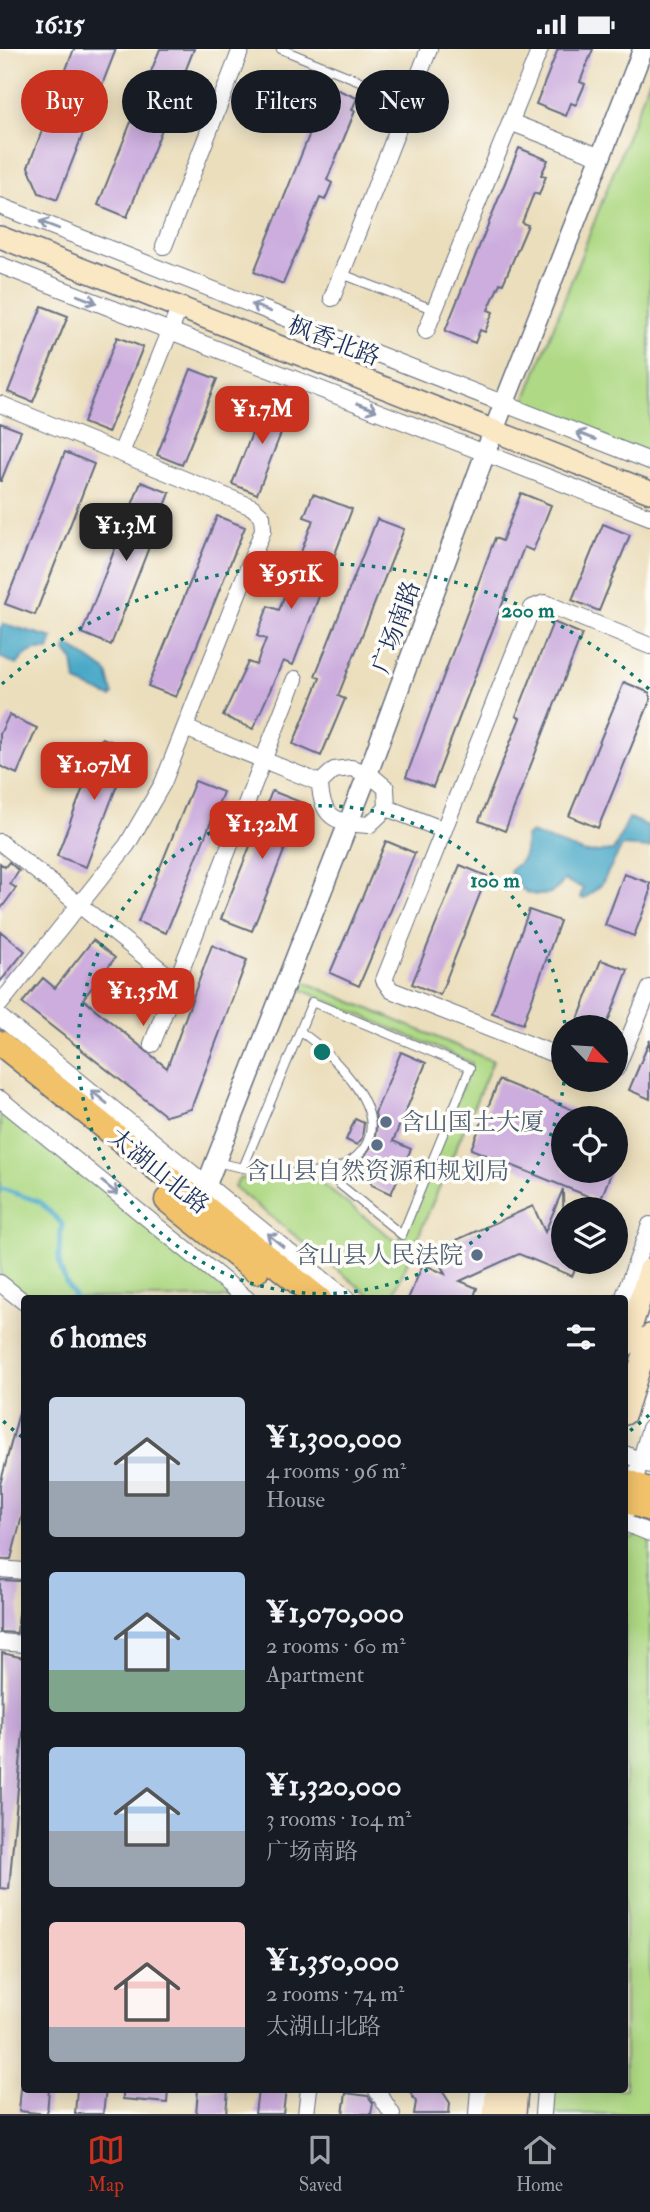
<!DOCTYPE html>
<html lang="en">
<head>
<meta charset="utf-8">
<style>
	body { margin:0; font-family:"IM FELL Double Pica","Noto Serif SC",serif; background:#20242c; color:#f1f3f6; height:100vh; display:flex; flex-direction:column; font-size:26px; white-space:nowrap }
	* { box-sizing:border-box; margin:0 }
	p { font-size:23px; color:#9ea1a6 }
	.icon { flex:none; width:38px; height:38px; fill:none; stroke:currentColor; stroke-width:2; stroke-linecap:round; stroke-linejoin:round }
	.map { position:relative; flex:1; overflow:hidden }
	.panel { position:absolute; left:21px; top:1246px; width:607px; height:798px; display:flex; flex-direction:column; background:#171b24; border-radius:7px; box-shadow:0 4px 18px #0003 }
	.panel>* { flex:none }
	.banner { position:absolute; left:21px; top:21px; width:609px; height:63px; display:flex; gap:14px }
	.needle { width:46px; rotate:115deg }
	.tools { position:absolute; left:551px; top:966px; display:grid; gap:14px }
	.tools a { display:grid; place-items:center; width:77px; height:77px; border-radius:50%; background:#171b24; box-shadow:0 4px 18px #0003; font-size:35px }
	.price { position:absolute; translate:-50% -60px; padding:0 16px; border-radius:14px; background:#c8321e; color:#fff; font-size:23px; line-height:46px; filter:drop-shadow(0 2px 4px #0008) }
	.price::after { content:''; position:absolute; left:50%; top:42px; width:21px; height:16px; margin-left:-10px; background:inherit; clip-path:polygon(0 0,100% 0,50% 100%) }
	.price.on { background:#222; color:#fff }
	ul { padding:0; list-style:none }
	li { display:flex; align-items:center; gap:21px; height:175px; padding:0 28px }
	li span { display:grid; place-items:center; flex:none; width:196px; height:140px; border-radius:7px; color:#555 }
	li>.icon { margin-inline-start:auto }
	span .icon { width:84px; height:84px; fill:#fffc; stroke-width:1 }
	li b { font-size:30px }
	h2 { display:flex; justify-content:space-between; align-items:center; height:84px; padding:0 28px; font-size:30px }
	.pill { padding:0 24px; border-radius:32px; background:#171b24; box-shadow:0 4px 18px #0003; font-size:24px; line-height:63px }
	.pill.on { background:#c8321e; color:#fff }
	.status { display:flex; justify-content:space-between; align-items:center; height:49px; padding:0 35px; background:#171b24; direction:ltr }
	.status svg { height:19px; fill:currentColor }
	.dock { display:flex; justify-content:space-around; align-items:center; height:98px; border-top:2px solid #363941; background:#171b24; font-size:19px; color:#9ea1a6 }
	.dock a { display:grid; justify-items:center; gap:4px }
	.dock .on { color:#c8321e }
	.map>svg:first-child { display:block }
</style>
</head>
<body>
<div class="status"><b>16:15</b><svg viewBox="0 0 49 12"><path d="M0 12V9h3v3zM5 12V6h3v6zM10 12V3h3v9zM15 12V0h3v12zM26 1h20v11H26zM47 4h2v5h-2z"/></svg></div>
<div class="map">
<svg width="650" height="2065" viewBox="0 0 650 2065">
	<rect width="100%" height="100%" fill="#fdfcf7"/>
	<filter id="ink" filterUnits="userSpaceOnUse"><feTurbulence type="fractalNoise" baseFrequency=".0143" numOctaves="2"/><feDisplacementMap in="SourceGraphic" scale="14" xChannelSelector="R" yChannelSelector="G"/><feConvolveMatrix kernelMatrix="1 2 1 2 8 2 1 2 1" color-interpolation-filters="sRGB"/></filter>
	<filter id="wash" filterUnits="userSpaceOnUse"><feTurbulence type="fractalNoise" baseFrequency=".00686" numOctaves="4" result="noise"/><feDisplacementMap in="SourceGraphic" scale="28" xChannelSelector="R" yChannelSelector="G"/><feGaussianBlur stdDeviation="1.57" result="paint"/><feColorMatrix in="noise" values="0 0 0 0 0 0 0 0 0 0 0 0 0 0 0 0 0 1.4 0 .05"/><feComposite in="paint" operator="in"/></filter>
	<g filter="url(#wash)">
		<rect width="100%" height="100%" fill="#ebdebc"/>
		<!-- green -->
		<path fill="#afd984" stroke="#658471" stroke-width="2" d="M650,29V411L521,362Z
			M302,932L493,1012L392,1249H373L234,1138L240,1129L259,1132L314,1129L398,1194L472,1014L300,940Z
			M0,1053L244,1249H31L0,1226Z
			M645,1483L650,1485V2065H548L551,2041L625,2040V1505L627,1492Z"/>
		<!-- water -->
		<path fill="#48a9c7" stroke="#326c92" stroke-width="2" d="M4,575L53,589L49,601C34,599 26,603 17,616L0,608V579Z
			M67,595L107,623L113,645L111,648L76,633L73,611L65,601Z
			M629,769L650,778V799L622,797L601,836L584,850L580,848L583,839L564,831C550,856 516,848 510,821C524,812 527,804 525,788L531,784L586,804L613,802Z"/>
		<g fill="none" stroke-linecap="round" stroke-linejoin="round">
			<!-- stream -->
			<path stroke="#48a9c7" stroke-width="5" d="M0,1139L40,1153L62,1175C57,1208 56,1222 76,1250"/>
		</g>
		<g id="blocks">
			<!-- building -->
			<path fill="#ccadde" d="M74,0H116L57,151L39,144L28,118Z
				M160,0H194L127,168L98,156Z
				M558,0H593L580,33L585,35L576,56L571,54L566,67L536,55Z
				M329,37L357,49L352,61L355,62L327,131L332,134L325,151L320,149L283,235L254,223Z
				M519,99L548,111L541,126L546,127L539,146L534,144L522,174L528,176L503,235L500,234L488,261L493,263L485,283L480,281L475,294L445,282Z
				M42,257L68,267L33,353L8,343Z
				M117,288L143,298L108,384L83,374Z
				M191,320L217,330L182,416L157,406Z
				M266,349L291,359L257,445L232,435Z
				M0,374L21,382L1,432H0Z
				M65,403L94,415L35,566L5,555Z
				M141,433L170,444L111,596L82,584Z
				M521,444L551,456L533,502L524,498L433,738L406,728L495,489L502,492Z
				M313,445L352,460L293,616L283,612L253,680L223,667L248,613L256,616L266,590L257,587L268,557L279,561L313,471L304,468Z
				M217,467L245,478L176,648L148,637Z
				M377,470L404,480L338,647L345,650L321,707L293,695L320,629L315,627Z
				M603,475L630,486L599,562L572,551Z
				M553,573L582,585L505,782L479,772L520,669L516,667Z
				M624,633L650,644V652L598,779L569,767Z
				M9,666L37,679L17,725L0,717V685Z
				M102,689L131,699L86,818L57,807Z
				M195,732L223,743L166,884L138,873Z
				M272,742L303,754L252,882L221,870Z
				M386,792L415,804L359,937L330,924Z
				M9,813L19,822L10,835L16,839L0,861V814L5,818Z
				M460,816L487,827L440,946L412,935Z
				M624,825L650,834V845L634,887L605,876Z
				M529,861L560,872L523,975L492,964Z
				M0,882L25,902L0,933Z
				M93,891L115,909L83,950L167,1019L212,896L247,911L191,1060L166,1067L22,954L43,929L55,939Z
				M601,911L628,921L606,978H575Z
				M650,991V1050L629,1041Z
				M401,1003L426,1014L393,1092L411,1100L391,1145L372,1136L361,1112L374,1093L377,1075L375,1064Z
				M499,1031L593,1069H564V1122H612L600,1152L471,1100Z
				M355,1070L364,1074L362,1089L357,1096L346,1091Z
				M563,1140L564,1213H578L572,1227L519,1205L460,1232L477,1239L473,1250H408L423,1215L445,1225L434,1201L533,1157L545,1183Z
				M20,1360L24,1361V1459L11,1510H0V1436Z
				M0,1531L22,1532L17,1584L0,1583Z
				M2,1604L24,1609V1672L9,1840L0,1839Z
				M21,2040H49L47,2065L19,2062Z
				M77,2040H106L103,2065H75Z
				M123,2040H168L167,2054L123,2050Z
				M198,2040H228L226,2065H196Z
				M258,2040H286L283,2065H255Z
				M408,2040H441L450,2054L449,2065H414L416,2053Z
				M346,2044L368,2047L373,2054L371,2065H343Z"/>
		</g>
	</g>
	<g filter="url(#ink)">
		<use href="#blocks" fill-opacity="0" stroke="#646c7f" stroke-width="2"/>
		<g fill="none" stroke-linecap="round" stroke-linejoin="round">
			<defs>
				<path id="service" d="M281,0L409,52
					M342,225L435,261
					M216,1113C253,1122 325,1137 357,1107C400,1068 331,1004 300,982
					M243,1119L312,953L470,1019L402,1186L322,1121"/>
				<path id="minor" d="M510,73L601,108
					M0,157L650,412
					M164,197L241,0
					M0,216L650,468
					M332,249L429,0
					M426,282L540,0
					M0,355L252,458L262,467L263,481L163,734L127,796L0,955
					M121,404L179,260
					M185,679L320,734
					M351,719L368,724L386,739L387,759L369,776C337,774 321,770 320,734L334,721Z
					M387,759L444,781
					M0,793L175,932
					M0,968L347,1250
					M152,995L295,630
					M564,1009L391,941L384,931L532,559L545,554L650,597
					M616,1020L650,939
					M0,1050L247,1250
					M0,1234L24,1253
					M623,1250L650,1176
					M625,1405L650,1416
					M625,1465L650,1379
					M625,1474L650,1484
					M0,1520L24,1522
					M0,1593L24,1595
					M376,2040L392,2065
					M306,2065L309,2040
					M477,2065L479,2040
					M543,2065L545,2040"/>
				<path id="tertiary" d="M195,1165L368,724L493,383L643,0"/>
				<path id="secondary" d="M0,188L650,443
					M625,1297L650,1220
					M625,1365L650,1286
					M494,2065L497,2040
					M515,2065L517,2040"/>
				<path id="primary" d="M0,994L319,1250
					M167,1151L256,1222
					M625,1432L650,1442
					M625,1451L650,1460"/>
			</defs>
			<!-- service casing -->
			<use href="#service" stroke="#646c7f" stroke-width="10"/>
			<!-- minor casing -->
			<use href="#minor" stroke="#646c7f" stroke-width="18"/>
			<!-- tertiary casing -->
			<use href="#tertiary" stroke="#646c7f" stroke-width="22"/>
			<!-- secondary casing -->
			<use href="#secondary" stroke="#646c7f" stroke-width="24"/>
			<!-- primary casing -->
			<use href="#primary" stroke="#646c7f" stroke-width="27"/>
			<!-- service -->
			<use href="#service" stroke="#fff" stroke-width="8"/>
			<!-- minor -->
			<use href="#minor" stroke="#fff" stroke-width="16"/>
			<!-- tertiary -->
			<use href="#tertiary" stroke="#fff" stroke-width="19"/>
			<!-- secondary -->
			<use href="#secondary" stroke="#fae7c3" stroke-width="21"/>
			<!-- primary -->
			<use href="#primary" stroke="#f2c26a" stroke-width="24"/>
		</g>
		<!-- one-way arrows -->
		<defs><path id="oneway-shaft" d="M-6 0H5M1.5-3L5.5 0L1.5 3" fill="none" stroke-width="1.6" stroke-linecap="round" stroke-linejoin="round" transform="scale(1.75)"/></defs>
		<g stroke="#8d97ae">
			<use href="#oneway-shaft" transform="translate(49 176) rotate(-159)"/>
			<use href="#oneway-shaft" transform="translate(87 250) rotate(21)"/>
			<use href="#oneway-shaft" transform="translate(261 259) rotate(-159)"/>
			<use href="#oneway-shaft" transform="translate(367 358) rotate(21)"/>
			<use href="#oneway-shaft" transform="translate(586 387) rotate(-159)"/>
			<use href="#oneway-shaft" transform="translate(99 1048) rotate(-141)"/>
			<use href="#oneway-shaft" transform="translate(110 1139) rotate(39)"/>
			<use href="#oneway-shaft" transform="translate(275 1191) rotate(-141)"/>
		</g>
	</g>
	<!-- distance rings -->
	<g fill="none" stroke="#0f766e" stroke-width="3.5" stroke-dasharray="3.5 7">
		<path d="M564 1033A244 244 0 1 1 565 977"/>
		<path d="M649 1366A488 488 0 0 1 626 1385M22 1388A488 488 0 0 1 2 1371M2 635A488 488 0 0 1 649 640"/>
	</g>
	<!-- markers -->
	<g fill="#5c6f8a" stroke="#fdfcf7" stroke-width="2.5">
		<circle cx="386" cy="1073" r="7"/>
		<circle cx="377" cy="1096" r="7"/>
		<circle cx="477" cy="1206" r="7"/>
	</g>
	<g text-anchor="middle" stroke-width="7" stroke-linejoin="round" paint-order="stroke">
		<!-- street labels -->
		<g font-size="24" fill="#1b2f5e" stroke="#fdfcf7">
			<text transform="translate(334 292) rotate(21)" y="8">枫香北路</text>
			<text transform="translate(396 578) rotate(-70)" y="8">广场南路</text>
			<text transform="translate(159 1122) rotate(39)" y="8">太湖山北路</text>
		</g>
		<!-- service labels -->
		<g font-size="24" fill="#4e5e75" stroke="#fdfcf7" text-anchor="start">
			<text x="400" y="1081">含山国土大厦</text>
			<text x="377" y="1130" text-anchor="middle">含山县自然资源和规划局</text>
			<text x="463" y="1214" text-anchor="end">含山县人民法院</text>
		</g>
	</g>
	<circle cx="322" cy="1003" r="10" fill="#0f766e" stroke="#fdfcf7" stroke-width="3.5"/>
	<g font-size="21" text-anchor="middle" font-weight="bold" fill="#0f766e" stroke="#fdfcf7" stroke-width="7" stroke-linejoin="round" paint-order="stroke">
		<text x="528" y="568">200 m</text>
		<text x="495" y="838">100 m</text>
	</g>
</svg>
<div class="tools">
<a><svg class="needle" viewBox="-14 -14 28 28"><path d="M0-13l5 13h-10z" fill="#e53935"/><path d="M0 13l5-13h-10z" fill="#9ea1a6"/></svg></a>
<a><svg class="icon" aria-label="locate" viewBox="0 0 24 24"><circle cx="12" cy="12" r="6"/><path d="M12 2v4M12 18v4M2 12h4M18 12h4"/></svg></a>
<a><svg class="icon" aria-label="layers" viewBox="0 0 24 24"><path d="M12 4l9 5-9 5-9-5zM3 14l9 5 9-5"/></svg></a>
</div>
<b class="price" style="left:262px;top:397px">¥1.7M</b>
<b class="price on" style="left:126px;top:514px">¥1.3M</b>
<b class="price" style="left:291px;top:562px">¥951K</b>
<b class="price" style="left:94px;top:753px">¥1.07M</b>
<b class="price" style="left:262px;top:812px">¥1.32M</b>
<b class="price" style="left:143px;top:979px">¥1.35M</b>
<div class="banner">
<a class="pill on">Buy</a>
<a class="pill">Rent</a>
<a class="pill">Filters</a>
<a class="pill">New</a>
</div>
<section class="panel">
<h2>6 homes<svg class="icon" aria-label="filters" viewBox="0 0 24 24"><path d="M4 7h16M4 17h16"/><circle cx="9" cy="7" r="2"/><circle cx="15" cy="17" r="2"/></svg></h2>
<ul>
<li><span style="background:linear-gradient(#c9d6e8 60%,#9aa5b1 0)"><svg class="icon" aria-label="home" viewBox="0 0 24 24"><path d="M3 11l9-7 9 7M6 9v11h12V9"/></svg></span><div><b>¥1,300,000</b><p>4 rooms · 96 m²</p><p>House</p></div></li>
<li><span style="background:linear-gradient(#a9c7e8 70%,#7fa58c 0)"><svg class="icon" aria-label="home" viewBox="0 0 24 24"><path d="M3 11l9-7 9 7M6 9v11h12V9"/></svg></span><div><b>¥1,070,000</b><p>2 rooms · 60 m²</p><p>Apartment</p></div></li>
<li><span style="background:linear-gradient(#a9c7e8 60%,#9aa5b1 0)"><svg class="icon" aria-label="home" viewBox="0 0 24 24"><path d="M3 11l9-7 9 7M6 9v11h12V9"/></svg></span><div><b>¥1,320,000</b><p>3 rooms · 104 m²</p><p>广场南路</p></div></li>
<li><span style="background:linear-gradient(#f6c9c9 75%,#9aa5b1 0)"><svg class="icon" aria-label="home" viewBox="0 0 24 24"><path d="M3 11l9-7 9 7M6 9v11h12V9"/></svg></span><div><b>¥1,350,000</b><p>2 rooms · 74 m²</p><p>太湖山北路</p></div></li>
</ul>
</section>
</div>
<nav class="dock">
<a class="on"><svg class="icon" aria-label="map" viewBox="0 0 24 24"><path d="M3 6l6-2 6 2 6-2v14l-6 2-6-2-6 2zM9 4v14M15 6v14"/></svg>Map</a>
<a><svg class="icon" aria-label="saved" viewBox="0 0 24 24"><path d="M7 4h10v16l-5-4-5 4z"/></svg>Saved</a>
<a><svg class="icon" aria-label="home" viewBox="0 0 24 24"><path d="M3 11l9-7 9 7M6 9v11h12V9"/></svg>Home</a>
</nav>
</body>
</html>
